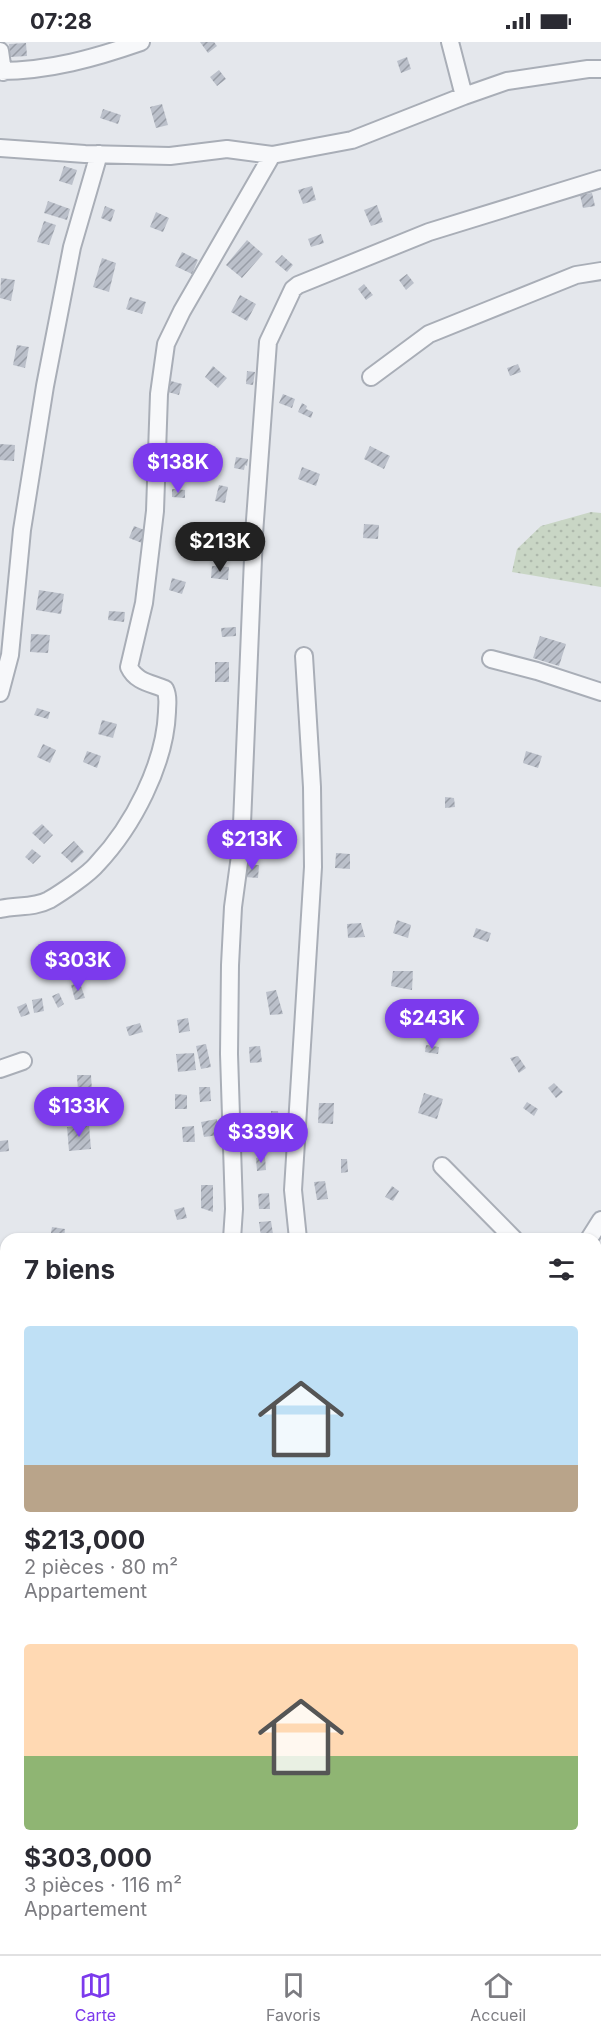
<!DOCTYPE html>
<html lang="fr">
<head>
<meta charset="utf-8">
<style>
	body { margin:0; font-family:Inter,sans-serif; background:#f2f2f3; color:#2b2b33; height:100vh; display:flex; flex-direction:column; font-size:22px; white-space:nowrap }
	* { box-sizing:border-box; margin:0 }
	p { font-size:20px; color:#7c7c81 }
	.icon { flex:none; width:33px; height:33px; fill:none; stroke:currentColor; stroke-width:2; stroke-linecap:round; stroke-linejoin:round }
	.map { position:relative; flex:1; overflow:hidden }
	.sheet { position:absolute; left:0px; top:1191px; width:602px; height:722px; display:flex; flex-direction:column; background:#fff; border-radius:18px 18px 0 0; box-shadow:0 2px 4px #0004 }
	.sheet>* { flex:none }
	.price { position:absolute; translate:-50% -51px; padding:0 14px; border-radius:21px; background:#7c3aed; color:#fff; font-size:20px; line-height:39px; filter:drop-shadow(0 2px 3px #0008) }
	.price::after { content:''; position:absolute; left:50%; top:36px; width:18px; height:14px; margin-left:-9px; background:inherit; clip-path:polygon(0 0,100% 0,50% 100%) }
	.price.current { background:#222; color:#fff }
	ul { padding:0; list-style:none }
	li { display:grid; align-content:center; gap:12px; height:318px; padding:0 24px }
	li span { display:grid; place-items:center; height:186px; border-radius:6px; color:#555 }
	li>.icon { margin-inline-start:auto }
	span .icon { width:108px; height:108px; fill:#fffc; stroke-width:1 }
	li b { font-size:26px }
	h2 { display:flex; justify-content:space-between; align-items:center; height:72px; padding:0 24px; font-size:26px }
	.status { display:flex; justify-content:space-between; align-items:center; height:42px; padding:0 30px; background:#fff; direction:ltr }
	.status svg { height:16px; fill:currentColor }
	.tab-bar { display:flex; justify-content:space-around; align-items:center; height:84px; border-top:2px solid #e1e1e2; background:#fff; font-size:16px; color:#7c7c81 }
	.tab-bar a { display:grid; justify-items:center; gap:3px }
	.tab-bar .current { color:#7c3aed }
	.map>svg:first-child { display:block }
</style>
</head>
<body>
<div class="status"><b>07:28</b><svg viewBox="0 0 49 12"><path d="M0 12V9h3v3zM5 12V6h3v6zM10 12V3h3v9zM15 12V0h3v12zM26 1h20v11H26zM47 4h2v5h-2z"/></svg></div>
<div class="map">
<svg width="601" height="1912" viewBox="0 0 601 1912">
	<defs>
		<pattern id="grass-tufts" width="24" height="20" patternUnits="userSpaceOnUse" patternTransform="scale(1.5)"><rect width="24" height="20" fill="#c9d6c5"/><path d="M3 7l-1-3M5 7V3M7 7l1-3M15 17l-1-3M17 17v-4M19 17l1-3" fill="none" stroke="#adb8ab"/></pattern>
		<pattern id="garden-dots" width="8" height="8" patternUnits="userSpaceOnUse" patternTransform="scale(1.5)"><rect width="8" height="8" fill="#c9d6c5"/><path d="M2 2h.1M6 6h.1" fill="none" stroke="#adb8ab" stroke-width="1.8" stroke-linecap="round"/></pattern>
		<pattern id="building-hatch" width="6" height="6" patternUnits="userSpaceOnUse" patternTransform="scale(1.5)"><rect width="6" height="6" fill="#bbc0ca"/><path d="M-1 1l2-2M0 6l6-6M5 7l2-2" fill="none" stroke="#989da6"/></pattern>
	</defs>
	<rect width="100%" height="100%" fill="#e4e7ec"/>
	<!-- grass -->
	<path fill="url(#grass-tufts)" d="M6,1462V1566L0,1564V1473Z"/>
	<!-- garden -->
	<path fill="url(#garden-dots)" d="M591,470L601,471V545L512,530L517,507L541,484Z
		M596,1604H601V1719L596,1717Z"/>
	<!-- building -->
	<path fill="url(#building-hatch)" d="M200,0H214L217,4L208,11Z
		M26,1L27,14L10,15L9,2Z
		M407,15L411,27L401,31L397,19Z
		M219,28L226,37L217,44L210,35Z
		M162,62L168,83L156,86L150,65Z
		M103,67L121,73L118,82L100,76Z
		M64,124L77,128L72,143L59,139Z
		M312,144L316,158L303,162L298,148Z
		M592,151L595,164L583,166L580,153Z
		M48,159L70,167L67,178L44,171Z
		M377,163L383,180L371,184L364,168Z
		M105,164L115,168L111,180L101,176Z
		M156,170L169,176L163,190L150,185Z
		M44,179L56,183L49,203L37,200Z
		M321,192L324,201L311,205L308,197Z
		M247,198L263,212L242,236L226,223Z
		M182,210L198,218L192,232L175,224Z
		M282,213L293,223L287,230L275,220Z
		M102,216L116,221L109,250L93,245Z
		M407,232L414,241L406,248L399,238Z
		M1,236L15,238L11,259L0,256Z
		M364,242L373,253L366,258L358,247Z
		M240,253L256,262L247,279L231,270Z
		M130,255L146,260L142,272L126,267Z
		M17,303L29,305L25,326L13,323Z
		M518,322L521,330L510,334L507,326Z
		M213,324L227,336L218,346L205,335Z
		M247,329L255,330L253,343L246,342Z
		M171,339L182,342L179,353L168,350Z
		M283,352L295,357L292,366L279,361Z
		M302,361L307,364L306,367L313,370L311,376L298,370Z
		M0,402L15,403L14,419L0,418Z
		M370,404L390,414L384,427L364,417Z
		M236,415L248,417L247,424L245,423L244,428L234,426Z
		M302,425L320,432L316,444L298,437Z
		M219,443L228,445L225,461L215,459Z
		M172,447L185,448V456L172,455Z
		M364,482L379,483L378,497L363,496Z
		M134,484L147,489L142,501L129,496Z
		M212,524L229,525L228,538L211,536Z
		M172,536L186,540L182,552L169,548Z
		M39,548L64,552L61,572L36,568Z
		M109,569L125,570L124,580L108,578Z
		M236,585V594L222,595L221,586Z
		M31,592L50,593L48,611L30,610Z
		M540,594L566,602L559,624L533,616Z
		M215,620H229V640H215Z
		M37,666L50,670L48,677L34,673Z
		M102,678L117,682L113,696L98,692Z
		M43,702L56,708L50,721L37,715Z
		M87,709L101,714L97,726L83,720Z
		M526,709L542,714L538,726L523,721Z
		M445,755L454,756L455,765L445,766Z
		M42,782L53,793L44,802L32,791Z
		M281,790L292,791L290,803H279Z
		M74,799L84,810L72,821L61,811Z
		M32,807L41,814L33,822L25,815Z
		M336,811L350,812V827L335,826Z
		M245,823H259L258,836L244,835Z
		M397,878L411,883L408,896L393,891Z
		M361,881L365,895L348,896L347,882Z
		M476,886L491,891L488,900L473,895Z
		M53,912L58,922L50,927L44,917Z
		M393,929H413L412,948L391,944Z
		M80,941L85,956L75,958L71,943Z
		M276,948L283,972L270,973L266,950Z
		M59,951L64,962L58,966L52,954Z
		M42,956L44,969L34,971L32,958Z
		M26,961L30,972L21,975L17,965Z
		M188,976L190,989L179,991L177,978Z
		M140,981L143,990L129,994L126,985Z
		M206,1002L211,1025L201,1027L196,1004Z
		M426,1003L439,1005L438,1012L425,1010Z
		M260,1004L262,1020L250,1021L249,1005Z
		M194,1011L196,1028L178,1030L176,1012Z
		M518,1014L526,1026L519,1031L510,1016Z
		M77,1033H91L92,1049L78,1050Z
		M554,1041L563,1050L556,1056L548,1046Z
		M199,1045H210L211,1059L200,1060Z
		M424,1051L443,1057L437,1077L418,1071Z
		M175,1052L187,1053V1067H175Z
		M527,1060L538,1067L534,1074L523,1066Z
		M319,1061H334L333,1082L318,1081Z
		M271,1069H278L279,1082H271Z
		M217,1077L219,1093L204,1095L201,1080Z
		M261,1078V1090L250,1091L249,1079Z
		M89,1083L91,1107L69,1109L67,1085Z
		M194,1084L195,1100H183L182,1085Z
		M8,1098L9,1109L0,1110V1099Z
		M265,1115L266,1128L257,1129L256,1116Z
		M341,1117H347L348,1130L341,1131Z
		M325,1139L328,1157L317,1158L314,1140Z
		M201,1143H213V1170L201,1166Z
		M392,1144L399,1149L393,1159L385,1155Z
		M269,1151L270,1167H259L258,1152Z
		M184,1165L187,1176L177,1178L174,1168Z
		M271,1179L273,1192L261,1194L259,1180Z
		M52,1185L65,1187L64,1197L50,1196Z"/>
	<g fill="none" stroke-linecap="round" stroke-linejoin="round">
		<defs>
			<path id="minor" d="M450,0L464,54
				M0,9L3,30
				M0,29C49,29 95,16 141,0
				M0,106L85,112L170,114L227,107L272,113L352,98L464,54L507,39L588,27H601
				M371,335L429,292L576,233L601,229
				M491,617L537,629L601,650
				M0,651L10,613L22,488L45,344L72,205L99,112
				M0,867C16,863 34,866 49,858C61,851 89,832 97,822C133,784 165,722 167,670C167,661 169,655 165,647C151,641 136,640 129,625L144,561L155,469L159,352L166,302L182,269L272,113
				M0,1027L23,1019
				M442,1124L514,1197
				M232,1197L234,1167L229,1012L230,923L233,865L241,806L254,492L268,300L293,247L298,243L429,190L601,137
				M298,1197L293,1148L313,825L312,745L304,614
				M589,1197L601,1178
				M0,1234H6
				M596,1285L601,1291
				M0,1336L6,1337
				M596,1341L601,1336
				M596,1457L601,1453
				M0,1529L6,1526
				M596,1545H601
				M596,1586H601
				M0,1626L6,1621
				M596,1808H601
				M596,1879H601
				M177,1907L179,1906
				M341,1912L371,1906"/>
		</defs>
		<!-- minor casing -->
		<use href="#minor" stroke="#a9aeb7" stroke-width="20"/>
		<!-- minor -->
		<use href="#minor" stroke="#f7f8fa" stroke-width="16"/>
	</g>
</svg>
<b class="price" style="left:178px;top:452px">$138K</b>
<b class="price current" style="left:220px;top:531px">$213K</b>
<b class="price" style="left:252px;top:829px">$213K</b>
<b class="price" style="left:78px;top:950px">$303K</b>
<b class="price" style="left:432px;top:1008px">$243K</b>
<b class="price" style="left:79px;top:1096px">$133K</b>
<b class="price" style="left:261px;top:1122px">$339K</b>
<section class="sheet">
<h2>7 biens<svg class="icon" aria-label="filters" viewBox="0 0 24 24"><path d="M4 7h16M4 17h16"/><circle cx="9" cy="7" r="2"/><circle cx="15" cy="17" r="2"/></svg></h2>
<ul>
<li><span style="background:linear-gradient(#bfe0f5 75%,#b9a48a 0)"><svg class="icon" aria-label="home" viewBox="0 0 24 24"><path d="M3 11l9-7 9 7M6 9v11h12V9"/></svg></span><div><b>$213,000</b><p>2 pièces · 80 m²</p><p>Appartement</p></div></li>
<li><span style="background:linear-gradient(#ffd9b3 60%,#8fb573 0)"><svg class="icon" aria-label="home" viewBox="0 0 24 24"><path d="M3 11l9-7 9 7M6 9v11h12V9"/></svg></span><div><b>$303,000</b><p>3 pièces · 116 m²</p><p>Appartement</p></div></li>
</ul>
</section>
</div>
<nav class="tab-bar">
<a class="current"><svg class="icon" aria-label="map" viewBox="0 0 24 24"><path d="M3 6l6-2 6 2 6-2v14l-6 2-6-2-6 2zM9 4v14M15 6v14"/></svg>Carte</a>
<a><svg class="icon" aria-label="saved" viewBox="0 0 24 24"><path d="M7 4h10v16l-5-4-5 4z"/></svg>Favoris</a>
<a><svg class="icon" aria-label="home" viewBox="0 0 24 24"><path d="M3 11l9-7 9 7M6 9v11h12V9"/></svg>Accueil</a>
</nav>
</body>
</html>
